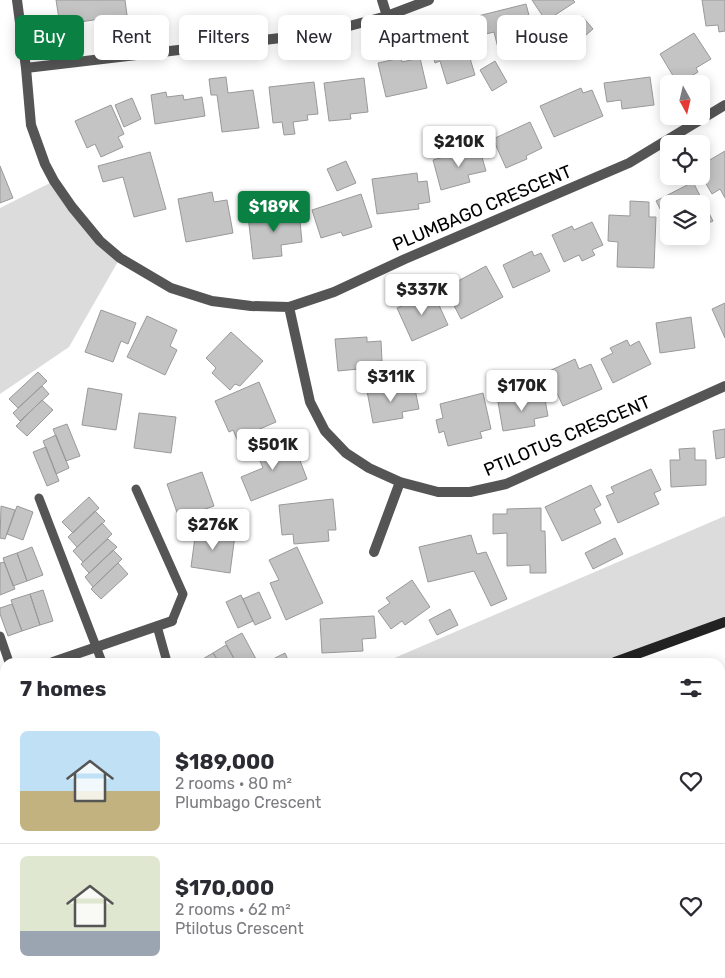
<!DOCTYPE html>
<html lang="en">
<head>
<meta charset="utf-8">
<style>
	body { margin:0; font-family:Rubik,sans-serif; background:#f7f7f7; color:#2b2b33; height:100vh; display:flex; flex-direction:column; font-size:19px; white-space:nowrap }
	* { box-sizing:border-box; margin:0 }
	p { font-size:16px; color:#7c7c81 }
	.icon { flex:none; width:28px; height:28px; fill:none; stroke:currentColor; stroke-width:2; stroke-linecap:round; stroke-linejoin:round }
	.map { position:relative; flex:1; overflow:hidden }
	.drawer { position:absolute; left:0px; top:658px; width:725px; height:321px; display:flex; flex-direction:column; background:#fff; border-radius:15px 15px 0 0; box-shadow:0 2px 12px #0003 }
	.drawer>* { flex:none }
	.top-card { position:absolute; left:15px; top:15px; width:695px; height:45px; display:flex; gap:10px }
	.needle { width:32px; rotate:172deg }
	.buttons { position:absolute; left:660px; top:75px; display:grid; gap:10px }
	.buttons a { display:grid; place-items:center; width:50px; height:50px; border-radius:8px; background:#fff; box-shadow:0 2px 12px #0003; font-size:25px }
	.price { position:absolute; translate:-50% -42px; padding:0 11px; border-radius:5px; background:#fff; color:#222; font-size:16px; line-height:32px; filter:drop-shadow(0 1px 2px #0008) }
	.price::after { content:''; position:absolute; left:50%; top:30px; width:15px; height:11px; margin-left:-8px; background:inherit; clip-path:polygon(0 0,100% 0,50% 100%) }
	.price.on { background:#0b8043; color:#fff }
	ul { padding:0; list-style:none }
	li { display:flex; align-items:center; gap:15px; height:125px; padding:0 20px }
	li+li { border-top:1px solid #e1e1e2 }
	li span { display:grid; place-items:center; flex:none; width:140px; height:100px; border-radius:8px; color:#555 }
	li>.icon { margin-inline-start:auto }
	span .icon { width:60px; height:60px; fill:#fffc; stroke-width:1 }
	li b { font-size:21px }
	h2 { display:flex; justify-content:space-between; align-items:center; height:60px; padding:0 20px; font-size:21px }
	.pill { padding:0 18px; border-radius:8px; background:#fff; box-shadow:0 2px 12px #0003; font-size:18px; line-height:45px }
	.pill.on { background:#0b8043; color:#fff }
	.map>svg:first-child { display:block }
</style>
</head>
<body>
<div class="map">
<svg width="725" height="978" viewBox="0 0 725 978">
	<rect width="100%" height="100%" fill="#fff"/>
	<!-- green -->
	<path fill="#dcdcdc" d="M54,181L120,258L69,347L0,394V208Z
		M725,516V622L615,662H385Z
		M5,807V886L0,888V809Z"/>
	<!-- building -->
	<path fill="#c4c4c4" stroke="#999" d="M56,0H125L127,15L60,25Z
		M532,0H573L575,2L546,21Z
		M702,0H725V31L719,32L718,25L706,26Z
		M526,4L535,38L498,48L494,32L482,35L478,16Z
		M582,16L593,29L571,48L559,35Z
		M478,25L485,50L469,55L475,75L447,84L440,61L435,63L428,40Z
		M694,33L711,59L696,68L698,72L678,84L660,54Z
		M401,58L402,62L420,58L427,88L386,97L378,63Z
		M495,61L507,82L492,91L480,70Z
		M226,77L228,93L253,90L259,128L222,132L217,95H211L209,79Z
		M650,77L654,105L622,109L621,100L607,102L604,83Z
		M364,78L368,112L350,114L351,119L329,121L324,83Z
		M314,82L318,114L307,115L308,120L293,122L295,134L284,135L282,122L273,123L269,87Z
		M581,88L583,93L592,90L603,116L554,137L540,106Z
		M166,92L167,97L183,95L184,100L202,97L205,116L155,124L151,95Z
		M132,98L141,119L124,127L115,105Z
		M111,105L124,134L118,137L123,147L101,157L95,144L87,148L75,121Z
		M530,122L542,148L526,156L527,159L506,168L493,139Z
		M479,147L486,171L468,175L470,182L441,190L433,160Z
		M725,151V198L720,189L712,194L701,175V165Z
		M150,152L166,209L134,217L123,177L103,182L98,166Z
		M346,161L356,183L337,191L327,169Z
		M0,166L13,198L0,203Z
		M417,173L418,182L427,181L430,202L418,204L419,209L377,214L372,179Z
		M693,182L713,221L701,226V204H669L668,224L656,201Z
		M212,192L214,202L227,200L233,233L186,242L178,199Z
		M361,194L372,227L343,236L341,232L321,238L312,210Z
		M630,201L649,202V217H656L654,268L617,267L618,242L608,241L609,215L630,216Z
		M299,211L302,242L281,245L282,256L253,259L248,216Z
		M592,222L603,245L592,250L595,255L582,261L579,255L564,262L552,235L572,226L574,230Z
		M532,251L534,256L541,253L550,271L513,288L503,265Z
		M486,266L503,297L461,319L445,288Z
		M433,292L448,325L412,341L397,308Z
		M725,303V338L712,309Z
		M101,310L136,323L128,344L121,341L113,362L85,352Z
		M147,316L177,330L170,346L177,350L165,375L127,357Z
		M691,317L695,348L660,353L656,323Z
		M231,332L263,361L240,386L235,384L230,390L212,373L216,368L206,358Z
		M367,337V342L381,341L382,361L368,362L369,368L338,371L335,339Z
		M627,340L630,346L639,341L651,364L613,383L601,359L613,353L610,348Z
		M575,359L579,369L591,364L602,389L563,406L547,372Z
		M38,372L47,381L18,408L9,399Z
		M259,382L276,422L246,435L249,442L240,446L233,430L229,432L215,401Z
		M400,385L401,391L415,389L419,409L402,412L403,418L373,423L367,391Z
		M42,386L49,394L20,421L13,413Z
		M88,388L122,394L116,430L82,425Z
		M483,393L491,429L480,432L482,438L448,446L444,431L439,433L436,420L443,418L440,404Z
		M544,394L548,416L534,419L535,426L503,431L498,402Z
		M42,400L53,410L27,436L16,426Z
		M139,413L176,417L171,453L134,448Z
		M67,424L80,456L66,461L53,429Z
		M725,429V457L716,459L713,431Z
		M56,435L69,468L56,474L43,441Z
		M282,437L292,461L299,458L307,479L251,501L241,477L263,468L255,448Z
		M46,447L59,481L47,486L33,452Z
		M695,448V460H706V485L671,487L670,460H680L679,449Z
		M651,469L661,490L654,493L659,504L618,523L606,496L614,493L611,487Z
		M202,472L214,506L179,518L167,484Z
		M591,485L601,505L594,509L601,523L562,541L545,507Z
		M89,497L99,508L73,533L62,522Z
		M333,499L336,530H328L329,541L294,544L293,534L282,535L279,505Z
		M1,506L15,510L5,539L0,538Z
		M17,506L33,512L23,540L7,534Z
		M541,508V531H545L546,573H530V565L507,566V533L493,534V514H507V509Z
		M95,511L105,521L77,547L68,537Z
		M102,523L112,534L83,562L73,551Z
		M196,530L235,535L230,573L191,567Z
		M471,535L477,554L486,552L507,599L491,606L474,571L428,582L419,547Z
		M615,538L623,554L593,569L585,553Z
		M108,539L117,547L89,573L81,564Z
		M32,547L43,575L27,581L17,553Z
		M297,547L323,603L286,620L270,583L279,580L269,560Z
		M113,550L122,559L93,587L85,577Z
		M17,553L27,581L13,586L3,558Z
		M4,562L15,589L0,595V563Z
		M118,563L128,574L101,599L91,589Z
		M412,580L430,607L405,625L402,621L391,629L378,611L390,603L386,598Z
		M43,590L53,621L40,625L30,594Z
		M259,592L271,618L255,625L243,599Z
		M30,594L40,625L22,631L11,600Z
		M241,595L253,621L238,628L226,602Z
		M12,604L22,631L8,636L0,614V608Z
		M450,609L458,625L437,635L429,620Z
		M374,616L376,638L362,639L363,651L322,653L320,619Z
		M242,633L256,659L250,662H236L225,642Z
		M226,645L236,662H219L213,653Z
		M213,653L219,662H203L201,660Z
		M285,653L289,662H275L273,659Z
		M725,681V722H720V682Z
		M0,758L5,771V783L0,785Z
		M725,941V978H714L711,974H720V944Z
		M4,944L5,974H13L0,978V946Z
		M154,974H172L173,978H155Z
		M192,974H228L229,978H193Z
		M261,974H293H291V978H262Z
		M571,974H622L624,978H564V976Z
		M635,974H689L691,978H636Z"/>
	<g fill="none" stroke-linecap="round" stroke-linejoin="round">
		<!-- lane -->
		<path stroke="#555" stroke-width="9" d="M136,489L183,594L172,621
			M39,498L102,662
			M157,626L167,662
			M0,636L9,662"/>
		<!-- street -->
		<path stroke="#555" stroke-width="10" d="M17,0L26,68L31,125L45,164L54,181L72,207L100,241L120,258L171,288L212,301L251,306L289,307L334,292L405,259L629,163L725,105
			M382,0L387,16
			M26,68L323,33L387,16L429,0
			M289,307L310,402L325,431L346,453L369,468L400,482L438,492H470L506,484L725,386
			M374,552L400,482
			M53,662L172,621
			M0,681L5,679
			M720,890H725
			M430,978L442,974"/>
		<!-- secondary -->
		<path stroke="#222" stroke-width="10" d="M615,662L725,622
			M0,888L5,886"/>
	</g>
	<g text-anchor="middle" stroke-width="4" stroke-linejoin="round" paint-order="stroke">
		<!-- street labels -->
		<g font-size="18" fill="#000" stroke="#fff">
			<text transform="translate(482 208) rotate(-23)" y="6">PLUMBAGO CRESCENT</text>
			<text transform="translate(567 436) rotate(-23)" y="6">PTILOTUS CRESCENT</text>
		</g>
	</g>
</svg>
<div class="buttons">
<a><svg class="needle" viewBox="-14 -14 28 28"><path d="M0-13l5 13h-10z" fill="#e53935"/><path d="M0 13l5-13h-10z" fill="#7c7c81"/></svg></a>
<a><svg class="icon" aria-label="locate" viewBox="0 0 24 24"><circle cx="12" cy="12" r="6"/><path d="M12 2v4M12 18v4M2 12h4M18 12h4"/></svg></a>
<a><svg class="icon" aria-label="layers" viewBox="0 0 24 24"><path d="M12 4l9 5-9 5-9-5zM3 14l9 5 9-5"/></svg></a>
</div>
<b class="price" style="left:459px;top:168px">$210K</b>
<b class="price on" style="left:274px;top:233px">$189K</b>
<b class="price" style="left:422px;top:316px">$337K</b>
<b class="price" style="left:391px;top:403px">$311K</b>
<b class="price" style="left:522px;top:412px">$170K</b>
<b class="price" style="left:273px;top:471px">$501K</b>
<b class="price" style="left:213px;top:551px">$276K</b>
<div class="top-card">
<a class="pill on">Buy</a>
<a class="pill">Rent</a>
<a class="pill">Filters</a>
<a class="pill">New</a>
<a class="pill">Apartment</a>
<a class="pill">House</a>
</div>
<section class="drawer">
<h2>7 homes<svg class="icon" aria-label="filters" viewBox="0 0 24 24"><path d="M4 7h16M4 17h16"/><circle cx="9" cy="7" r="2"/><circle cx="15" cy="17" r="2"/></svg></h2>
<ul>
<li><span style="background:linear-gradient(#bfe0f5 60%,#c2b280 0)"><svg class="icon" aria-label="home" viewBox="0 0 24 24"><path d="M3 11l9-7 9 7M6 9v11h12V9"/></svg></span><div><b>$189,000</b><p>2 rooms · 80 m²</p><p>Plumbago Crescent</p></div><svg class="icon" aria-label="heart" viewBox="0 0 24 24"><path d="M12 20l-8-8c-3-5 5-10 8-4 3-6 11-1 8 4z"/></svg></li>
<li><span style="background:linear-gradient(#dfe7d0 75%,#9aa5b1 0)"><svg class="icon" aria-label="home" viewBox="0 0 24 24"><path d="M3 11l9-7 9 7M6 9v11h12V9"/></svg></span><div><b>$170,000</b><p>2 rooms · 62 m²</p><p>Ptilotus Crescent</p></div><svg class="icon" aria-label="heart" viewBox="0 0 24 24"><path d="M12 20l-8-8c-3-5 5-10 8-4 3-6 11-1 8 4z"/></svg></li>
</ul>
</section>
</div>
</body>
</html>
